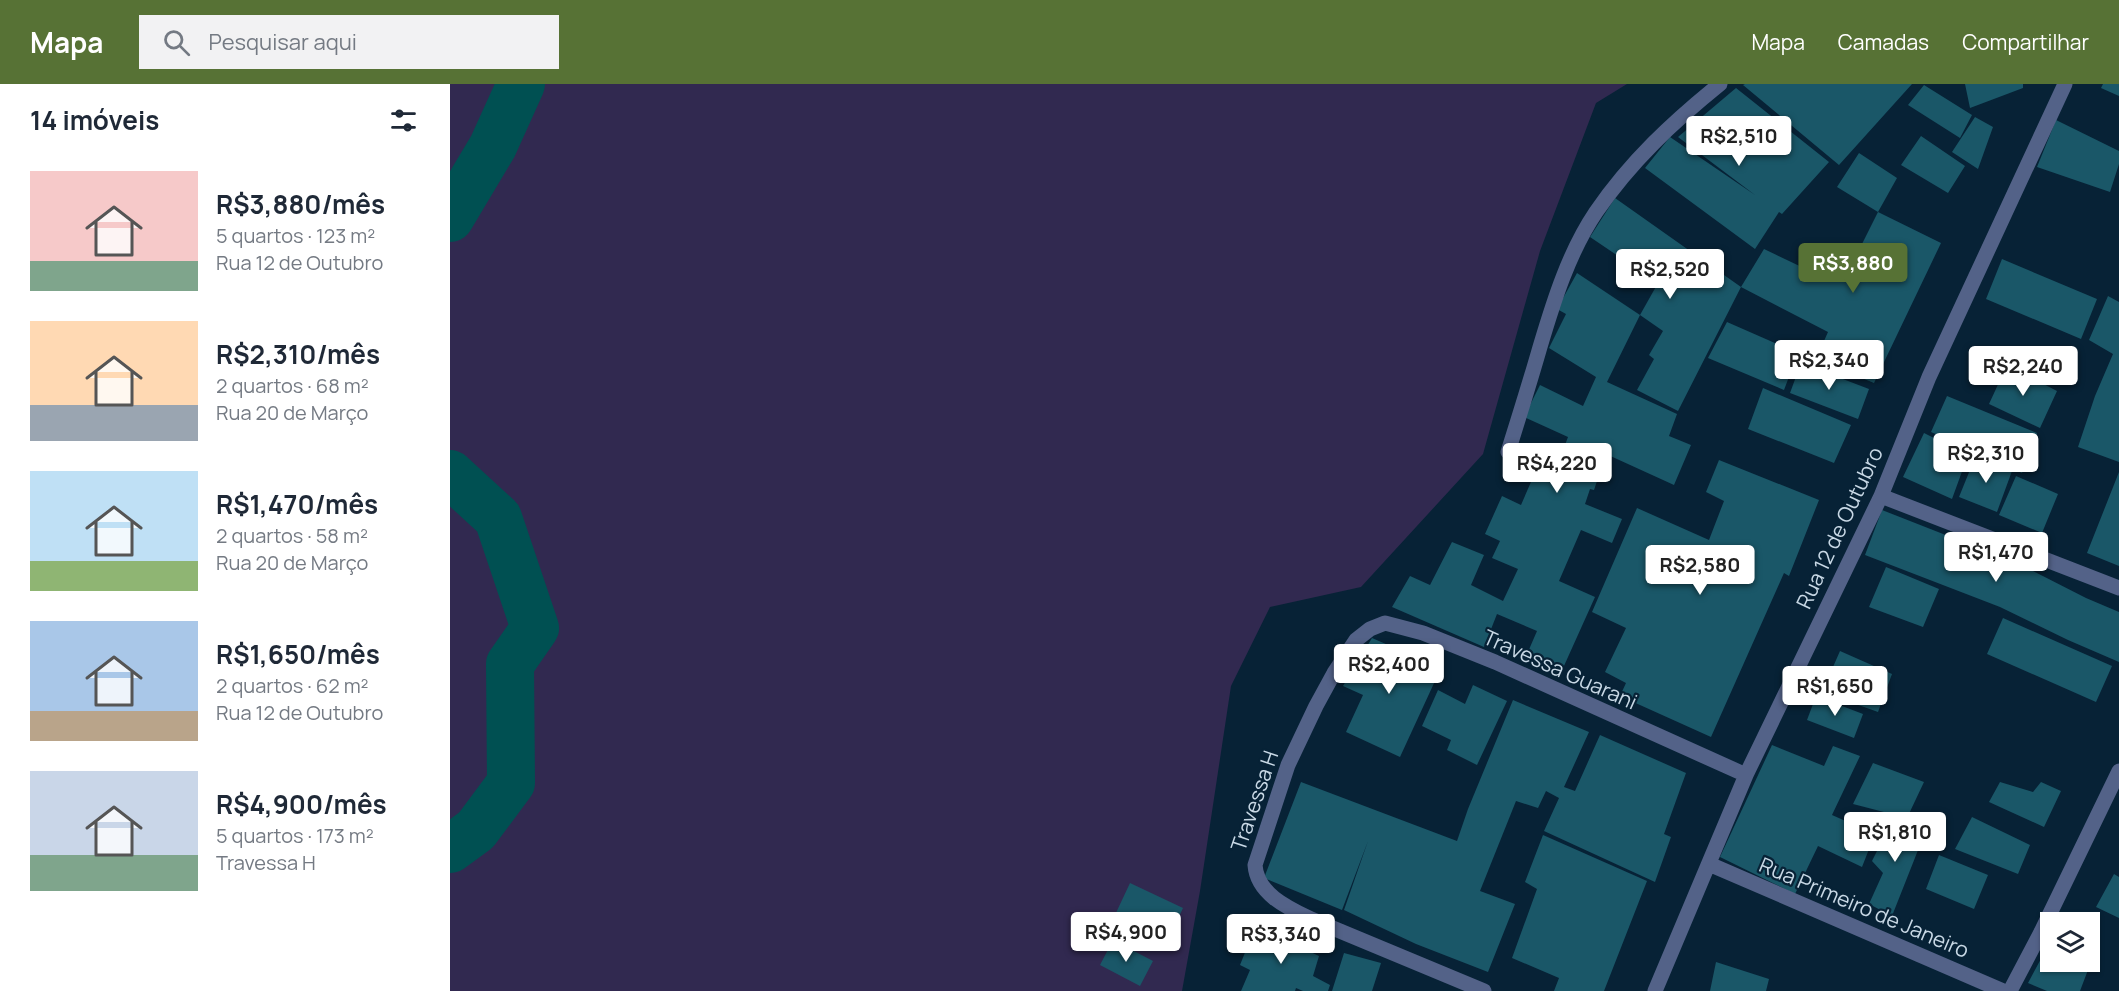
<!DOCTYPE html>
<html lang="pt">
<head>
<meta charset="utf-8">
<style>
	body { margin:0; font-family:Manrope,sans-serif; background:#f2f2f3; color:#1f2937; height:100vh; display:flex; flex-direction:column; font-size:22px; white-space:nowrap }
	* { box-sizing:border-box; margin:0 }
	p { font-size:20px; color:#747a83 }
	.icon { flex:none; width:33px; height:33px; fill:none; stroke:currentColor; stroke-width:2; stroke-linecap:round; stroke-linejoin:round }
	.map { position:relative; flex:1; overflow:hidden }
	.sheet { display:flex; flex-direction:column; background:#fff; width:450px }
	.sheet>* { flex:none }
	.fabs { position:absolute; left:1590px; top:828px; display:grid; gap:12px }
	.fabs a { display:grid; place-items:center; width:60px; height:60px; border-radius:0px; background:#fff; box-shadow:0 2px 4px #0004; font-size:30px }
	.price { position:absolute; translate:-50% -51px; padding:0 14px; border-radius:6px; background:#fff; color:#222; font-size:20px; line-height:39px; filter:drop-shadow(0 2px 3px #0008) }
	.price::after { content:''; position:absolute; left:50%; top:36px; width:18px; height:14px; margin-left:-9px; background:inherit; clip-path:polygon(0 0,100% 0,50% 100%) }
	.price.active { background:#577235; color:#fff }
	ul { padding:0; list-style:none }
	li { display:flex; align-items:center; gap:18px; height:150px; padding:0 30px }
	li span { display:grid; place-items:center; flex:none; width:168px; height:120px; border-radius:0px; color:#555 }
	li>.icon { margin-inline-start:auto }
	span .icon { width:72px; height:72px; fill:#fffc; stroke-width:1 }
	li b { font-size:26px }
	h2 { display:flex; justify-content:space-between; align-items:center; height:72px; padding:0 30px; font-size:26px }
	header { display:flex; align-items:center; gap:36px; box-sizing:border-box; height:84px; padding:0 30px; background:#577235; color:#fff }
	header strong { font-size:28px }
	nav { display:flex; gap:33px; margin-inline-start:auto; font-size:21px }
	.search { width:420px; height:54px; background:#f2f2f3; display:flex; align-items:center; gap:15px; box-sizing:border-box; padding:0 21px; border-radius:0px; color:#747a83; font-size:22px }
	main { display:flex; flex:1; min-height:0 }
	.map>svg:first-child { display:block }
</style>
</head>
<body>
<header>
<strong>Mapa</strong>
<div class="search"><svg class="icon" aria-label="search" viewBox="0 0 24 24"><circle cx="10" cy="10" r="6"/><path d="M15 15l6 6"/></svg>Pesquisar aqui</div>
<nav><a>Mapa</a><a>Camadas</a><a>Compartilhar</a></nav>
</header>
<main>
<section class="sheet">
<h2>14 imóveis<svg class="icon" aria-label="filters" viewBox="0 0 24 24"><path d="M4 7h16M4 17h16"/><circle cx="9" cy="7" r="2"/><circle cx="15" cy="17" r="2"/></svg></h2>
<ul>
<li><span style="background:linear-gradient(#f6c9c9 75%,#7fa58c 0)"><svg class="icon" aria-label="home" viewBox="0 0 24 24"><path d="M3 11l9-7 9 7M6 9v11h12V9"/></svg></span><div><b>R$3,880/mês</b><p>5 quartos · 123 m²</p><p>Rua 12 de Outubro</p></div></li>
<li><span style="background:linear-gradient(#ffd9b3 70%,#9aa5b1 0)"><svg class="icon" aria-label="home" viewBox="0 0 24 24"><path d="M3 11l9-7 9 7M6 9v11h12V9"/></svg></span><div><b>R$2,310/mês</b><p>2 quartos · 68 m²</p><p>Rua 20 de Março</p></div></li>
<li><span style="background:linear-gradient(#bfe0f5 75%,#8fb573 0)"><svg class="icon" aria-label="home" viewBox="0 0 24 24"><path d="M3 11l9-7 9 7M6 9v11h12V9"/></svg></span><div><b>R$1,470/mês</b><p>2 quartos · 58 m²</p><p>Rua 20 de Março</p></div></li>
<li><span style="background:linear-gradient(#a9c7e8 75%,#b9a48a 0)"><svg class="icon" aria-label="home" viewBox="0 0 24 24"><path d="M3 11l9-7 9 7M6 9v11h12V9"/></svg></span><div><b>R$1,650/mês</b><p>2 quartos · 62 m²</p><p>Rua 12 de Outubro</p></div></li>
<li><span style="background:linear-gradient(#c9d6e8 70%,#7fa58c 0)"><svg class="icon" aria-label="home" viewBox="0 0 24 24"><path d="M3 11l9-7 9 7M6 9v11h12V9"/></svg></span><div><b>R$4,900/mês</b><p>5 quartos · 173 m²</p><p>Travessa H</p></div></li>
</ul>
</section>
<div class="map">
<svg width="1669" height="907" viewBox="0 0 1669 907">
	<rect width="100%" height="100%" fill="#072236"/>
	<!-- green -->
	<path fill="#312950" d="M0,0H1177L1146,19L1090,167L1033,370L911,503L820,523L781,602L750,807L732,907H0Z"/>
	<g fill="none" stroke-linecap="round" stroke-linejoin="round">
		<!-- river -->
		<path stroke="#005052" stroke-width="48" d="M0,134L43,62L71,0
			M0,390L48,434L85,544L60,580L61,699L26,746L0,765"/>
	</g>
	<!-- building -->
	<path fill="#1a5768" d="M1295,0H1462L1389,81L1293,1Z
		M1515,0H1573V4L1520,24Z
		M1653,0H1669V12L1651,4Z
		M1474,1L1522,31L1510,54L1458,21Z
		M1286,4L1379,78L1332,130L1329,128L1305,165L1195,84L1220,53L1305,111L1228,53Z
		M1525,33L1543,43L1528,85L1502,68Z
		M1606,36L1669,67V80L1660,108L1587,83Z
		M1471,52L1515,82L1498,109L1451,81Z
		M1409,69L1447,94L1428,128L1387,103Z
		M1165,114L1291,203L1228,327L1187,306L1204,275L1199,271L1213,247L1190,231L1208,199L1140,153Z
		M1428,128L1491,159L1424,299L1366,275L1378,248L1291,203L1314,165L1379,196L1398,160L1409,166Z
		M1552,175L1647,215L1631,255L1536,215Z
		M1127,189L1190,231L1157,298L1227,330L1219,352L1241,361L1224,401L1156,370L1144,406L1140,405L1135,420L1172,435L1162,459L1131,446L1109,497L1145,513L1109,593L1074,577L1087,547L1047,530L1034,563L942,523L960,492L980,501L1002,458L1034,471L1021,501L1053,517L1068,485L1042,474L1050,457L1035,450L1052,412L1071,421L1087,384L1104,390L1118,353L1074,333L1090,301L1133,322L1146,293L1099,264L1116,230L1107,225Z
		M1658,212L1669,218V378L1628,363L1645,312L1663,270L1639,256Z
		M1277,238L1348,269L1334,306L1258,274Z
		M1351,279L1419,305L1408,335L1340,309Z
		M1557,281L1607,307L1590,344L1539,320Z
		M1313,304L1401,341L1384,379L1298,345Z
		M1497,312L1587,349L1572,389L1481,348Z
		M1474,349L1518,371L1502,415L1453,393Z
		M1526,371L1562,387L1547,428L1509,413Z
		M1269,376L1369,416L1339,492L1334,489L1261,653L1170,612L1176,599L1155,588L1176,544L1142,528L1187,424L1259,456L1274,417L1256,408Z
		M1669,388V482L1637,469Z
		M1566,392L1608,410L1592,449L1549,431Z
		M1432,426L1567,479L1636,514L1669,528V578L1618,556L1550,523L1415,471Z
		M1436,483L1489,505L1473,543L1419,523Z
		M1553,534L1662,582L1646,618L1537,570Z
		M922,554L991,584L950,673L896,648L913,611L893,602Z
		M1390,567L1442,590L1428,628L1372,608Z
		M1023,601L1057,617L1027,681L997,666L1001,656L972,642L988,606L1015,620Z
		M1366,612L1413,630L1404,654L1357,636Z
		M1063,616L1139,648L1114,703L1125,707L1150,651L1236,689L1214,750L1221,753L1205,798L1094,747L1109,714L1096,707L1088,724L1066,717L1030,807L1065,820L1038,888L966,860L894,826L918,757L892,826L814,794L851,698L1007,757L1018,725Z
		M1322,661L1374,682L1383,662L1410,672L1382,731L1425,750L1412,783L1368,762L1345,810L1270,773Z
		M1423,679L1474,698L1457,734L1403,720Z
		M1550,698L1583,708L1591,698L1611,707L1594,743L1539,718Z
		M1522,733L1580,761L1568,790L1505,765Z
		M1457,734L1474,751L1442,832L1419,820L1433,789L1422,777L1442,737Z
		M1093,751L1197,797L1154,907H1104L1109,894L1062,874L1087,805L1075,798Z
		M1489,771L1538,791L1524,825L1476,805Z
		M1664,790L1669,793V834L1646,823Z
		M680,799L733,824L718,856L665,831Z
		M804,846L838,862L846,847L859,853L854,865L869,872L863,892L880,901L878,907H853L846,904L845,907H791L800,886L790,881Z
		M663,856L703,877L690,902L650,881Z
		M1600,858V878H1641L1630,907H1597L1578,899Z
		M894,869L931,879L922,907H882Z
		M1266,878L1319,895L1316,907H1260Z"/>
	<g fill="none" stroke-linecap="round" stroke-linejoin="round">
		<!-- minor -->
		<path stroke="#536288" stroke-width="15" d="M1058,368C1069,333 1080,298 1090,263C1104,216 1119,168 1146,128C1181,77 1223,38 1270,0
			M1431,412L1669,504
			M1259,780L1553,907
			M1034,907L861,835C838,824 807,810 805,781L838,681L866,622L884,589L906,556L920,545L935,539L973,549L1045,578L1296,691
			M1205,907L1296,691L1431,412L1479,293L1615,0
			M1560,907L1591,848L1669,687"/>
	</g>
	<g text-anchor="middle" stroke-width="4.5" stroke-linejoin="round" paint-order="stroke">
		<!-- street labels -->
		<g font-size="21" fill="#c8d8e5" stroke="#072236">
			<text transform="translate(1390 444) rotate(-65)" y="7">Rua 12 de Outubro</text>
			<text transform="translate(1110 586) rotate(24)" y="7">Travessa Guarani</text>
			<text transform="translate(805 717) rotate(-71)" y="7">Travessa H</text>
			<text transform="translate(1414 824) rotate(23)" y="7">Rua Primeiro de Janeiro</text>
		</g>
	</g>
</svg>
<div class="fabs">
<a><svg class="icon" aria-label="layers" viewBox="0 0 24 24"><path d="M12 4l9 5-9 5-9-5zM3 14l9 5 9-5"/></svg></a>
</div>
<b class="price" style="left:1289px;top:83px">R$2,510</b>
<b class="price active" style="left:1403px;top:210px">R$3,880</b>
<b class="price" style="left:1220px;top:216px">R$2,520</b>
<b class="price" style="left:1379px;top:307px">R$2,340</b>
<b class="price" style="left:1573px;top:313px">R$2,240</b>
<b class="price" style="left:1536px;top:400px">R$2,310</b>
<b class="price" style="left:1107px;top:410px">R$4,220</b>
<b class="price" style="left:1546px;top:499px">R$1,470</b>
<b class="price" style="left:1250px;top:512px">R$2,580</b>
<b class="price" style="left:939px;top:611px">R$2,400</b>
<b class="price" style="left:1385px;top:633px">R$1,650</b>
<b class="price" style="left:1445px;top:779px">R$1,810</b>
<b class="price" style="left:676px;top:879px">R$4,900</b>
<b class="price" style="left:831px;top:881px">R$3,340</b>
</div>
</main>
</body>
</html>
